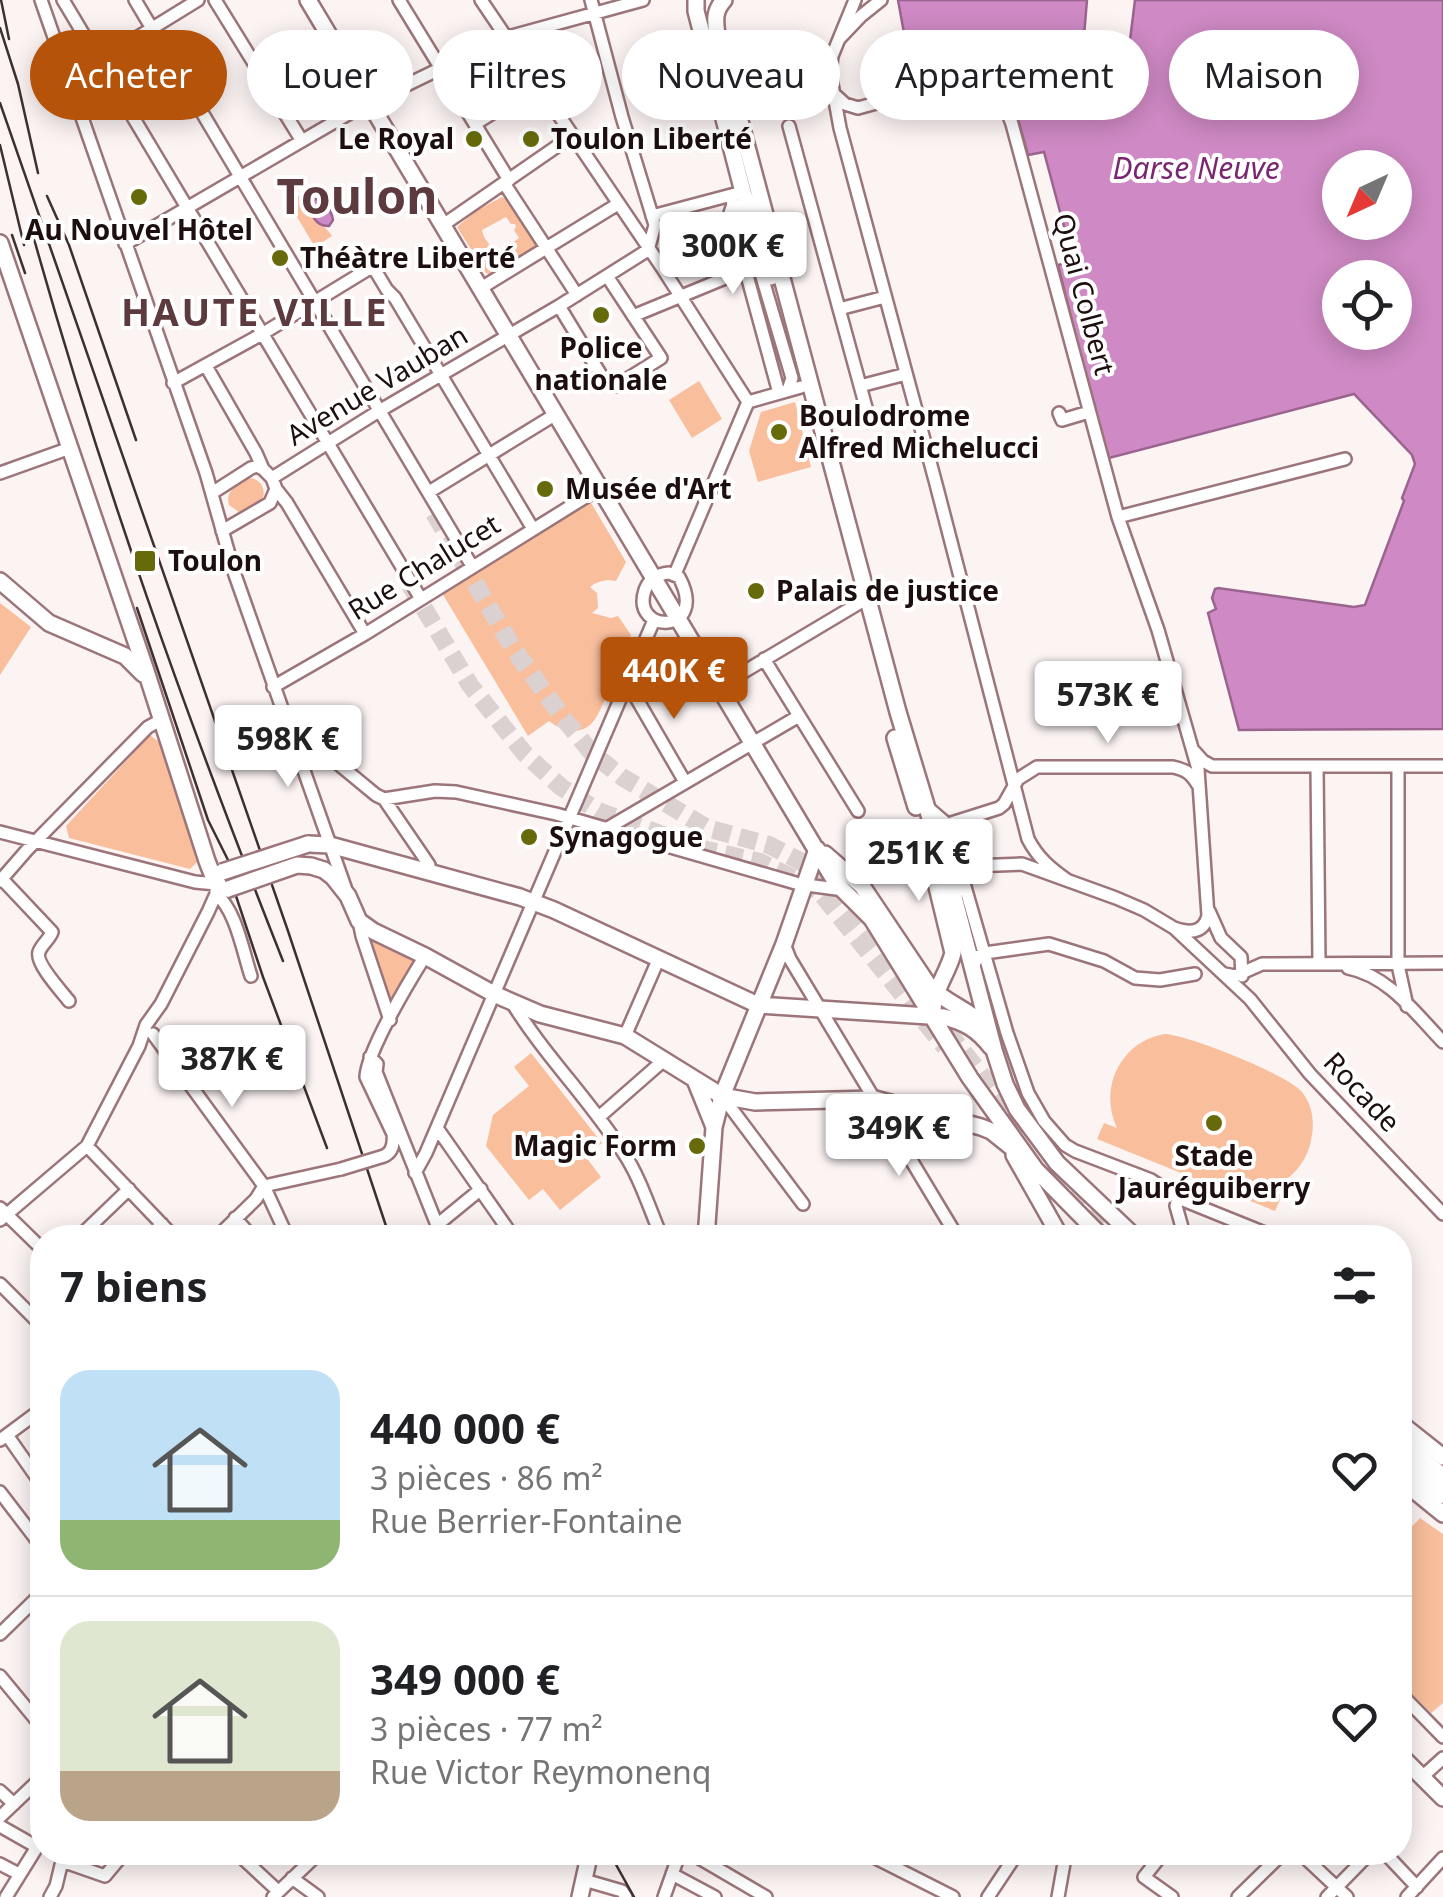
<!DOCTYPE html>
<html lang="fr">
<head>
<meta charset="utf-8">
<style>
	body { margin:0; font-family:"Noto Sans",sans-serif; background:#f2f2f2; color:#202124; height:100vh; display:flex; flex-direction:column; font-size:38px; white-space:nowrap }
	* { box-sizing:border-box; margin:0 }
	p { font-size:32px; color:#757577 }
	.icon { flex:none; width:55px; height:55px; fill:none; stroke:currentColor; stroke-width:2; stroke-linecap:round; stroke-linejoin:round }
	.map { position:relative; flex:1; overflow:hidden }
	.side { position:absolute; left:30px; top:1225px; width:1382px; height:640px; display:flex; flex-direction:column; background:#fff; border-radius:40px; box-shadow:0 5px 25px #0003 }
	.side>* { flex:none }
	.top-card { position:absolute; left:30px; top:30px; width:1385px; height:90px; display:flex; gap:20px }
	.needle { width:65px; rotate:224deg }
	.controls { position:absolute; left:1322px; top:150px; display:grid; gap:20px }
	.controls a { display:grid; place-items:center; width:90px; height:90px; border-radius:50%; background:#fff; box-shadow:0 5px 25px #0003; font-size:50px }
	.price { position:absolute; translate:-50% -85px; padding:0 22px; border-radius:10px; background:#fff; color:#222; font-size:32px; line-height:65px; filter:drop-shadow(0 2px 5px #0008) }
	.price::after { content:''; position:absolute; left:50%; top:60px; width:30px; height:22px; margin-left:-15px; background:inherit; clip-path:polygon(0 0,100% 0,50% 100%) }
	.price.active { background:#b45309; color:#fff }
	ul { padding:0; list-style:none }
	li { display:flex; align-items:center; gap:30px; height:250px; padding:0 30px }
	li+li { border-top:2px solid #e0e0e0 }
	li span { display:grid; place-items:center; flex:none; width:280px; height:200px; border-radius:30px; color:#555 }
	li>.icon { margin-inline-start:auto }
	span .icon { width:120px; height:120px; fill:#fffc; stroke-width:1 }
	li b { font-size:42px }
	h2 { display:flex; justify-content:space-between; align-items:center; height:120px; padding:0 30px; font-size:42px }
	.tag { padding:0 35px; border-radius:45px; background:#fff; box-shadow:0 5px 25px #0003; font-size:35px; line-height:90px }
	.tag.active { background:#b45309; color:#fff }
	.map>svg:first-child { display:block }
</style>
</head>
<body>
<div class="map">
<svg width="1443" height="1897" viewBox="0 0 1443 1897">
	<rect width="100%" height="100%" fill="#fcf3f3"/>
	<!-- green -->
	<path fill="#f9be9c" fill-rule="evenodd" d="M306,192C311,201 309,211 316,220C322,226 327,228 332,236L315,247L288,202Z
		M502,197L507,199L538,248L491,275L486,273L457,227L476,211ZM506,217L511,224H515L516,227L514,230L519,238L496,254L484,237L482,230Z
		M699,381L722,419L692,438L669,400Z
		M795,402L811,467L758,482L749,451L761,412Z
		M248,478C260,478 266,488 263,499L245,511L239,512L229,505C225,490 237,486 248,478Z
		M590,501L626,562L616,581C607,579 597,581 590,587L597,593L598,608L592,613L611,618L618,616L631,635C624,652 602,714 592,723C580,736 561,731 549,721L528,736L442,593Z
		M0,603L31,627L0,675Z
		M150,735L159,742L199,860L190,869L69,838L66,826Z
		M368,936L410,957L414,963L399,992L393,998H388L367,947Z
		M1165,1034C1188,1035 1289,1075 1302,1092C1314,1107 1315,1126 1310,1145C1304,1166 1289,1181 1269,1189L1282,1195L1275,1211L1097,1139L1104,1123L1117,1128C1098,1088 1121,1041 1165,1034Z
		M531,1053L602,1143L585,1156L601,1177L560,1210L543,1189L529,1200L486,1146L493,1115L529,1086L514,1067Z
		M1420,1518L1443,1534V1703L1431,1713L1400,1682V1539Z"/>
	<!-- water -->
	<path fill="#cf89c4" stroke="#9a648e" stroke-width="2.5" fill-rule="evenodd" d="M898,0H1087L1084,36L1126,43L1130,40L1135,0H1443V729L1239,730L1208,613L1216,609L1212,598L1215,589L1218,588L1354,607L1365,605L1404,501L1402,498L1415,464L1412,455L1354,394L1109,458L1073,336L1074,329L1058,265L1062,264L1070,249L1044,152L1028,155L1005,72L1011,71L1010,60L1034,57L1035,33H904ZM1340,168H1395V222H1340ZM1340,278H1395V332H1340Z
		M315,199C326,199 331,210 333,220L329,226C316,227 310,214 310,203Z"/>
	<g fill="none" stroke-linecap="round" stroke-linejoin="round">
		<!-- highway-tunnel -->
		<path stroke="#dbd1d1" stroke-width="18" stroke-dasharray="18 9" stroke-linecap="butt" d="M434,513L513,648L563,718L592,753L622,777L707,828L769,845L800,861L827,881L881,948
			M410,585L470,685L525,754L561,787L598,811L698,848L760,862L819,891L945,1047
			M947,1031L1024,1129
			M1050,1175L1120,1238"/>
		<defs>
			<path id="minor" d="M41,0L206,473L234,572L345,887
				M63,0L421,599
				M135,0L472,566
				M215,0L302,141
				M399,0L509,180
				M481,0L663,269L748,402
				M591,0L622,117L655,225L648,250
				M855,0L832,56L830,73L840,128L936,484L1028,839C1038,858 1050,868 1067,880
				M840,38L861,16L881,0
				M67,73L91,58L99,61L198,0
				M73,90L99,72V63
				M833,93L845,104L858,108L961,80C996,79 1001,94 1012,124L1118,517L1158,630L1198,769L1208,916C1203,934 1189,933 1174,928
				M475,124L539,84
				M789,126L870,422
				M504,183L577,295
				M731,195L733,204L730,213L779,393
				M733,204L742,209L792,378L788,390
				M652,216L735,194
				M443,225L569,138H575
				M125,244L355,110L501,39L643,0
				M481,288L618,204
				M559,306L604,380L616,386L661,358L607,276
				M839,309L885,297
				M633,316L747,269
				M206,366L256,453L263,469L272,478L276,489L287,503L365,634
				M173,383L262,334L370,268L375,270L387,290L395,298L533,529
				M860,386L906,374
				M1059,413L1062,420L1089,412
				M0,473L70,448
				M272,478L379,411L559,306L648,250
				M429,492L556,414
				M212,493L251,468L257,466L263,469
				M1118,517L1345,459
				M222,531L270,503L276,489
				M669,573L679,577C710,635 630,635 645,590C649,579 658,574 669,573Z
				M675,574L748,402L801,387
				M764,659L858,811
				M627,682L685,782
				M720,686L861,602L865,591
				M273,687L365,634L600,488
				M285,720L376,795L384,799L435,791L456,792L556,814L799,884L844,890
				M1194,751L1203,761L1212,766H1443
				M1317,766L1319,963
				M1398,766V965L1407,1006
				M384,799L423,856L429,865V872
				M926,806L947,824L1007,1033L1028,1093L1044,1121L1065,1145L1075,1151L1151,1180L1178,1198L1277,1238
				M942,826L999,808L1004,804L1018,779L1037,767H1173C1186,770 1191,773 1198,785
				M606,829L799,716
				M0,832L195,882L216,884V894L208,912L161,1004L146,1025L139,1046L87,1146L0,1220
				M2,879L52,932C49,940 41,945 39,952C35,963 62,992 69,1001
				M0,881L27,850L148,727L161,720
				M216,894C236,910 243,952 251,976
				M956,896L957,880L972,866L1022,864L1116,898L1144,910L1174,928L1250,999L1310,1074L1443,1214
				M1209,911L1221,938L1241,957L1242,976
				M359,921L362,936L390,1020
				M784,944L790,959L958,1238
				M974,965L978,956L985,953L1049,944L1104,961L1135,978L1160,980L1195,974
				M1348,968C1389,976 1415,1013 1443,1042
				M1225,974L1235,976L1262,964L1443,963
				M511,1001C544,1055 589,1099 623,1152C640,1177 650,1210 662,1238
				M153,1034L264,1186L288,1238
				M625,1036L659,958
				M370,1057L377,1064L376,1072L437,1225L445,1238
				M722,1096L803,1204
				M599,1117L664,1060
				M437,1128L514,1238
				M87,1146L175,1238
				M384,1156C393,1152 394,1143 393,1134L366,1077C367,1051 410,980 425,956
				M415,1173L426,1153L654,620
				M264,1186L341,1169
				M1178,1198L1176,1206L1185,1238
				M0,1208L42,1249
				M235,1218L253,1238
				M437,1225L481,1189
				M78,1238L129,1189
				M148,1238L162,1224
				M216,1238L256,1199L264,1186
				M0,1284L42,1326
				M7,1435L42,1485
				M0,1440L42,1409
				M0,1492L42,1547
				M0,1634L42,1593
				M0,1676L42,1727
				M1400,1693L1443,1737
				M1422,1777L1443,1758
				M0,1791L14,1804
				M0,1817L42,1777
				M0,1826L37,1847L6,1897
				M236,1852L278,1891
				M689,1852L766,1897
				M864,1852L953,1897
				M1164,1852L1144,1877L1172,1897
				M1299,1852L1347,1897
				M1384,1852L1417,1887
				M0,1864L19,1874
				M672,1874L715,1897
				M292,1878L318,1897
				M584,1880L622,1891L626,1897
				M50,1897L56,1886L62,1861L105,1876L125,1852
				M273,1897L320,1852
				M664,1897L680,1852
				M988,1897L1018,1852
				M1058,1897L1066,1852
				M1238,1897L1284,1852
				M1327,1897L1371,1852
				M1407,1897L1443,1858"/>
			<path id="major" d="M308,0L836,883L872,919L970,1078L1036,1170L1103,1238
				M696,0V11L743,192L771,277
				M724,0C714,11 715,20 717,35L898,712L955,901L994,1050L1005,1084L1017,1109L1057,1163L1136,1238
				M0,243L145,668L207,861L216,884L228,889
				M0,581L49,623L125,656L143,674
				M895,738L916,807
				M923,829L953,953C947,976 931,992 933,1017
				M308,844L330,845L520,897L554,910L758,1005L944,1017C965,1022 978,1030 991,1047
				M825,854L862,886L929,986C947,1004 970,1010 987,1028
				M311,866L324,870L333,877L348,896L359,921L373,931L425,956L494,994L540,1014L625,1036L722,1096L755,1102L875,1099L981,1127L991,1131L1011,1147
				M695,1080L714,1127
				M1014,1155L1061,1238
				M706,1238L714,1127L722,1096L784,944L817,849
				M1400,1423L1443,1457
				M1400,1479L1443,1514
				M1400,1755L1443,1798
				M580,1897L590,1852"/>
			<path id="highway" d="M1400,1443L1443,1478
				M1400,1459L1443,1494"/>
		</defs>
		<!-- minor casing -->
		<use href="#minor" stroke="#9b7579" stroke-width="16"/>
		<!-- major casing -->
		<use href="#major" stroke="#9b7579" stroke-width="20"/>
		<!-- highway casing -->
		<use href="#highway" stroke="#9b7579" stroke-width="22"/>
		<!-- minor -->
		<use href="#minor" stroke="#fff" stroke-width="11"/>
		<!-- major -->
		<use href="#major" stroke="#fff" stroke-width="15"/>
		<!-- highway -->
		<use href="#highway" stroke="#fff" stroke-width="18"/>
		<!-- rail -->
		<path stroke="#3e3031" stroke-width="2.5" d="M1,0L9,39
			M0,28L18,84L38,173
			M0,103L288,931L390,1238
			M0,145L24,245
			M47,196L69,245L136,440
			M31,228C100,477 188,721 283,961
			M12,235L25,273
			M137,608L208,820L242,888
			M229,875L263,977L327,1148
			M609,1852L634,1897"/>
		<defs>
			<path id="minor-bridge" d="M341,1169L384,1156"/>
			<path id="major-bridge" d="M222,872L308,844
				M228,889L297,865L311,866"/>
		</defs>
		<!-- minor-bridge casing -->
		<use href="#minor-bridge" stroke="#9b7579" stroke-width="16" stroke-linecap="butt"/>
		<!-- major-bridge casing -->
		<use href="#major-bridge" stroke="#9b7579" stroke-width="20" stroke-linecap="butt"/>
		<!-- minor-bridge -->
		<use href="#minor-bridge" stroke="#fff" stroke-width="11"/>
		<!-- major-bridge -->
		<use href="#major-bridge" stroke="#fff" stroke-width="15"/>
	</g>
	<!-- markers -->
	<g fill="#676a0b" stroke="#fff" stroke-width="4">
		<circle cx="474" cy="139" r="10"/>
		<circle cx="531" cy="139" r="10"/>
		<circle cx="139" cy="197" r="10"/>
		<circle cx="280" cy="258" r="10"/>
		<circle cx="601" cy="315" r="10"/>
		<circle cx="779" cy="432" r="10"/>
		<circle cx="545" cy="489" r="10"/>
		<rect x="133" y="549" width="24" height="24" rx="5"/>
		<circle cx="756" cy="591" r="10"/>
		<circle cx="529" cy="837" r="10"/>
		<circle cx="1214" cy="1123" r="10"/>
		<circle cx="697" cy="1146" r="10"/>
	</g>
	<g text-anchor="middle" stroke-width="8" stroke-linejoin="round" paint-order="stroke">
		<!-- poi labels -->
		<g font-size="28" font-weight="bold" fill="#1d0f10" stroke="#fff" text-anchor="start">
			<text x="454" y="149" text-anchor="end">Le Royal</text>
			<text x="551" y="149">Toulon Liberté</text>
			<text x="139" y="240" text-anchor="middle">Au Nouvel Hôtel</text>
			<text x="300" y="268">Théàtre Liberté</text>
			<text x="601" y="358" text-anchor="middle">Police<tspan x="601" dy="32">nationale</tspan></text>
			<text x="799" y="426">Boulodrome<tspan x="799" dy="32">Alfred Michelucci</tspan></text>
			<text x="565" y="499">Musée d'Art</text>
			<text x="168" y="571">Toulon</text>
			<text x="776" y="601">Palais de justice</text>
			<text x="549" y="847">Synagogue</text>
			<text x="677" y="1156" text-anchor="end">Magic Form</text>
			<text x="1214" y="1166" text-anchor="middle">Stade<tspan x="1214" dy="32">Jauréguiberry</tspan></text>
		</g>
		<!-- street labels -->
		<g font-size="28" fill="#1d0f10" stroke="#fff">
			<text transform="translate(1084 294) rotate(75)" y="10">Quai Colbert</text>
			<text transform="translate(377 385) rotate(-31)" y="10">Avenue Vauban</text>
			<text transform="translate(424 567) rotate(-32)" y="10">Rue Chalucet</text>
			<text transform="translate(1362 1092) rotate(47)" y="10">Rocade</text>
		</g>
		<!-- water labels -->
		<g font-size="30" font-style="italic" fill="#792770" stroke="#fff">
			<text x="1196" y="179">Darse Neuve</text>
		</g>
		<!-- district labels -->
		<g font-size="38" font-weight="bold" letter-spacing="2.5" fill="#5c3a3e" stroke="#fff">
			<text x="255" y="326">HAUTE VILLE</text>
		</g>
		<!-- town labels -->
		<g font-size="48" font-weight="bold" fill="#5c3a3e" stroke="#fff">
			<text x="357" y="214">Toulon</text>
		</g>
	</g>
</svg>
<div class="controls">
<a><svg class="needle" viewBox="-14 -14 28 28"><path d="M0-13l5 13h-10z" fill="#e53935"/><path d="M0 13l5-13h-10z" fill="#757577"/></svg></a>
<a><svg class="icon" aria-label="locate" viewBox="0 0 24 24"><circle cx="12" cy="12" r="6"/><path d="M12 2v4M12 18v4M2 12h4M18 12h4"/></svg></a>
</div>
<b class="price" style="left:733px;top:297px">300K €</b>
<b class="price active" style="left:674px;top:722px">440K €</b>
<b class="price" style="left:1108px;top:746px">573K €</b>
<b class="price" style="left:288px;top:790px">598K €</b>
<b class="price" style="left:919px;top:904px">251K €</b>
<b class="price" style="left:232px;top:1110px">387K €</b>
<b class="price" style="left:899px;top:1179px">349K €</b>
<div class="top-card">
<a class="tag active">Acheter</a>
<a class="tag">Louer</a>
<a class="tag">Filtres</a>
<a class="tag">Nouveau</a>
<a class="tag">Appartement</a>
<a class="tag">Maison</a>
</div>
<section class="side">
<h2>7 biens<svg class="icon" aria-label="filters" viewBox="0 0 24 24"><path d="M4 7h16M4 17h16"/><circle cx="9" cy="7" r="2"/><circle cx="15" cy="17" r="2"/></svg></h2>
<ul>
<li><span style="background:linear-gradient(#bfe0f5 75%,#8fb573 0)"><svg class="icon" aria-label="home" viewBox="0 0 24 24"><path d="M3 11l9-7 9 7M6 9v11h12V9"/></svg></span><div><b>440 000 €</b><p>3 pièces · 86 m²</p><p>Rue Berrier-Fontaine</p></div><svg class="icon" aria-label="heart" viewBox="0 0 24 24"><path d="M12 20l-8-8c-3-5 5-10 8-4 3-6 11-1 8 4z"/></svg></li>
<li><span style="background:linear-gradient(#dfe7d0 75%,#b9a48a 0)"><svg class="icon" aria-label="home" viewBox="0 0 24 24"><path d="M3 11l9-7 9 7M6 9v11h12V9"/></svg></span><div><b>349 000 €</b><p>3 pièces · 77 m²</p><p>Rue Victor Reymonenq</p></div><svg class="icon" aria-label="heart" viewBox="0 0 24 24"><path d="M12 20l-8-8c-3-5 5-10 8-4 3-6 11-1 8 4z"/></svg></li>
</ul>
</section>
</div>
</body>
</html>
